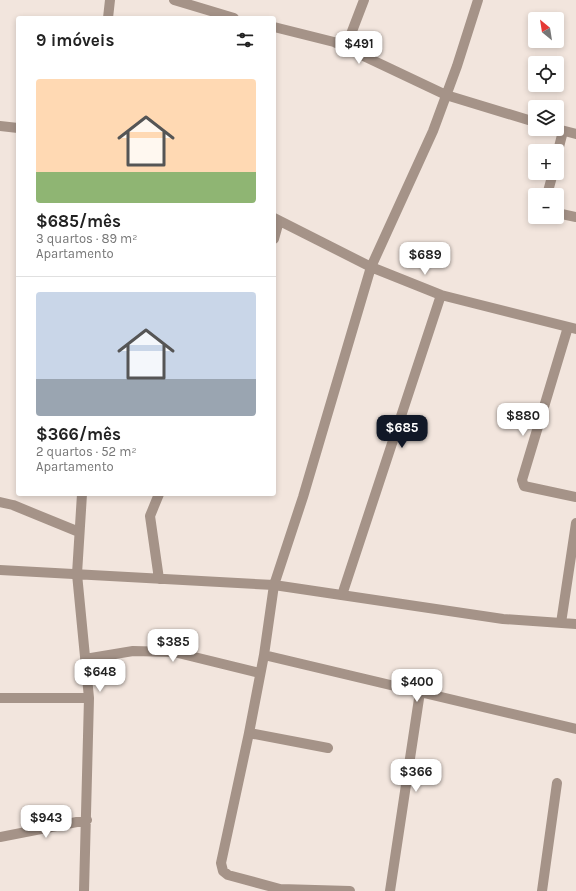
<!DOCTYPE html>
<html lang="pt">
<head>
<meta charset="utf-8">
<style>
	body { margin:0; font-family:Karla,sans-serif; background:#f2f2f2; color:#222; height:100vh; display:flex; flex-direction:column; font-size:15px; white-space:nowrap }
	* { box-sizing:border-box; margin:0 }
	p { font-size:13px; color:#767676 }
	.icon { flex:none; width:22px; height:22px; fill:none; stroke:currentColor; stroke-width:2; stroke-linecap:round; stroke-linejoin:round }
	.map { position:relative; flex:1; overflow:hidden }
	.sheet { position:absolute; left:16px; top:16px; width:260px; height:480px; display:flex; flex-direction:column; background:#fff; border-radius:4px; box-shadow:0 2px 6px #0003 }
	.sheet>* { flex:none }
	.needle { width:26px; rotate:330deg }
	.buttons { position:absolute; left:528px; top:12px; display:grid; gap:8px }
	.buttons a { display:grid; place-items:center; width:36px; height:36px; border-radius:4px; background:#fff; box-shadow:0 2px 6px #0003; font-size:20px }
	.price { position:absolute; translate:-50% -34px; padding:0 9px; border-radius:8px; background:#fff; color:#222; font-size:13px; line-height:26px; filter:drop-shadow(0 1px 2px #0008) }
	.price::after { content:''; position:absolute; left:50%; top:24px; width:12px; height:9px; margin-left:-6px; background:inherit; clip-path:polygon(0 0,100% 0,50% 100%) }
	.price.on { background:#111827; color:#fff }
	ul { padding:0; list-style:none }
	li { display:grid; align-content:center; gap:8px; height:212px; padding:0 20px }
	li+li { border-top:1px solid #e0e0e0 }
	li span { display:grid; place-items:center; height:124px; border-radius:4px; color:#555 }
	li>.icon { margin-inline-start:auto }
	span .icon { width:72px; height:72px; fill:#fffc; stroke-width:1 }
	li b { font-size:17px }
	h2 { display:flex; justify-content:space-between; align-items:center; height:48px; padding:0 20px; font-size:17px }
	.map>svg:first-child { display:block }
</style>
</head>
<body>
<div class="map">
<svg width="576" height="891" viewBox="0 0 576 891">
	<rect width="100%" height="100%" fill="#f2e5dd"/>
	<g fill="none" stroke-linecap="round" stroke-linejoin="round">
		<!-- street -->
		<path stroke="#a59388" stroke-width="10" d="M174,0L234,18
			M108,18L110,0
			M274,27L334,42L446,95L535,122
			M346,47L364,0
			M0,126L18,128
			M557,129L576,134
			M557,155L563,131
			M547,195L553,173
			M557,213L576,217
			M274,218L371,267L441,295L576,329
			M274,239L279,221
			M568,327L522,480L524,486L576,497
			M82,494L77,574L89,698L84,891
			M159,494L150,516L159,579
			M0,502L13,505L79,532
			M0,570L274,585L503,619L576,624
			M342,595L441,295
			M561,623L576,523
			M264,655L576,729
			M85,659L133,651L174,652L260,673
			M0,698H89
			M249,733L328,748
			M0,837L87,820
			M350,891L280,889L228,875L223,871L221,863L249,733L264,655L274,585L303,497L371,267L433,131L457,66L478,0
			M390,891L420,692
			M542,891L557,783"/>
	</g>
</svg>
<div class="buttons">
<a><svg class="needle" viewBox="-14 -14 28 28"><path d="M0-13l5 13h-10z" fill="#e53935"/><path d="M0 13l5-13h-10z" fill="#767676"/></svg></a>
<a><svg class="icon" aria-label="locate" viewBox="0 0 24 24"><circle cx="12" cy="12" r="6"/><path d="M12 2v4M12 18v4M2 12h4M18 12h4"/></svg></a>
<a><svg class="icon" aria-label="layers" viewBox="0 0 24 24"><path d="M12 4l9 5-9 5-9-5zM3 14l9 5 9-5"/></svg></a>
<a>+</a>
<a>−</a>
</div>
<b class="price" style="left:359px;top:65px">$491</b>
<b class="price" style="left:425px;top:276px">$689</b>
<b class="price" style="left:523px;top:437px">$880</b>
<b class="price on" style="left:402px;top:449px">$685</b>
<b class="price" style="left:173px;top:663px">$385</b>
<b class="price" style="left:100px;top:693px">$648</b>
<b class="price" style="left:417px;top:703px">$400</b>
<b class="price" style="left:416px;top:793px">$366</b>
<b class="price" style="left:46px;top:839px">$943</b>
<section class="sheet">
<h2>9 imóveis<svg class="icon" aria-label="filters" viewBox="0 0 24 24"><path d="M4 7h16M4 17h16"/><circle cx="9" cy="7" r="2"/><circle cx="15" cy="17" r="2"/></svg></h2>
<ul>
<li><span style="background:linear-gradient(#ffd9b3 75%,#8fb573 0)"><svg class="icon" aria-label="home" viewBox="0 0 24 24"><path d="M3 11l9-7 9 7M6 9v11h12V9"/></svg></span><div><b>$685/mês</b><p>3 quartos · 89 m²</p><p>Apartamento</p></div></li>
<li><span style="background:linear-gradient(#c9d6e8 70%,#9aa5b1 0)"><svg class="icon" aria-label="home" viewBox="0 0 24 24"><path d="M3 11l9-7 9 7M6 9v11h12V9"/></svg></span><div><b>$366/mês</b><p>2 quartos · 52 m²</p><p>Apartamento</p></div></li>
</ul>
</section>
</div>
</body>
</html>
